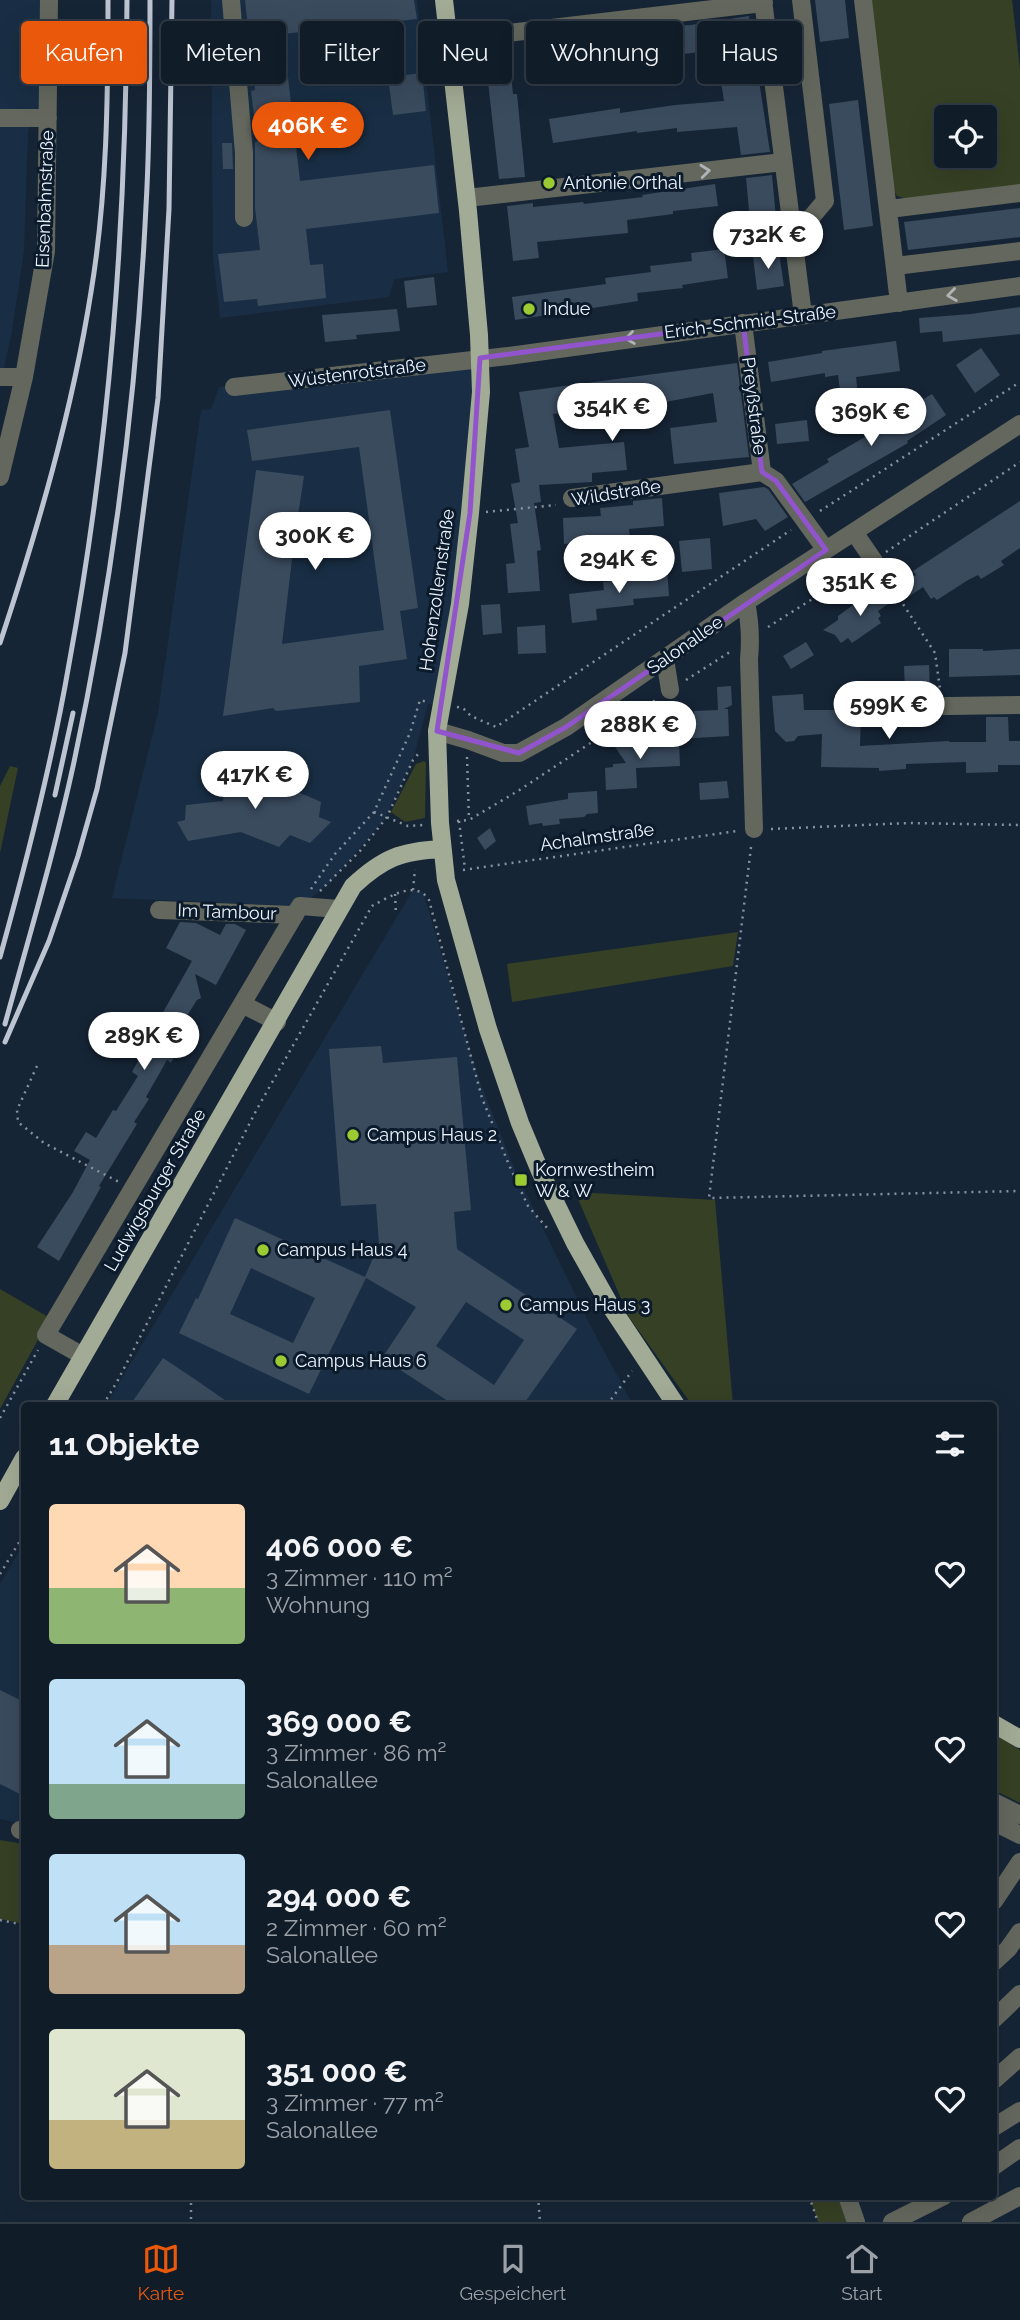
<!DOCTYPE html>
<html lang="de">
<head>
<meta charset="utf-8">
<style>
	body { margin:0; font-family:Raleway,sans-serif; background:#1e2934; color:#f1f3f6; height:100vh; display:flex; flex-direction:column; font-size:26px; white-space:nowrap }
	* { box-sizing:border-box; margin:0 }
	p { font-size:23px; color:#9ca1a8 }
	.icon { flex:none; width:38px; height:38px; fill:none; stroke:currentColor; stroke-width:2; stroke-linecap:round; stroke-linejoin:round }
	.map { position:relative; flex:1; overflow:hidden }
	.panel { position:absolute; left:21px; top:1402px; width:976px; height:798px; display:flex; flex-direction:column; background:#101c28; border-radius:7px; box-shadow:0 7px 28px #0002,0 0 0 2px #303a45 }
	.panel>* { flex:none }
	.top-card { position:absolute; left:21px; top:21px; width:978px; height:63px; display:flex; gap:14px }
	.buttons { position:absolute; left:934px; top:105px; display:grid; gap:14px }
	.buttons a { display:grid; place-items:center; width:63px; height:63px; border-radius:7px; background:#101c28; box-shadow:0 7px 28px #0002,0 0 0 2px #303a45; font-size:35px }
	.price { position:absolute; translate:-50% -60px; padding:0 16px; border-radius:24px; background:#fff; color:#222; font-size:23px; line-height:46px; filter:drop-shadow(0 2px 4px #0008) }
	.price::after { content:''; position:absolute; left:50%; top:42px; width:21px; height:16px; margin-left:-10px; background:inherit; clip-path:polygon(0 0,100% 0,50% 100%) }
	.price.on { background:#ea580c; color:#fff }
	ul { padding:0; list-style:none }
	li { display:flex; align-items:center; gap:21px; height:175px; padding:0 28px }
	li span { display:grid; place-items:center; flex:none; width:196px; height:140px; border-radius:7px; color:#555 }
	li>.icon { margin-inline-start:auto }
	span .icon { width:84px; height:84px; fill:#fffc; stroke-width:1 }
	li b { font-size:30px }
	h2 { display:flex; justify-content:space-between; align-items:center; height:84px; padding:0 28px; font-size:30px }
	.tag { padding:0 24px; border-radius:7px; background:#101c28; box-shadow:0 7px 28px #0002,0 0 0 2px #303a45; font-size:24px; line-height:63px }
	.tag.on { background:#ea580c; color:#fff }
	.tab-bar { display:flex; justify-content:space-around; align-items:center; height:98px; border-top:2px solid #303a45; background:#101c28; font-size:19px; color:#9ca1a8 }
	.tab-bar a { display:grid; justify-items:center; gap:4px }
	.tab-bar .on { color:#ea580c }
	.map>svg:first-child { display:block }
</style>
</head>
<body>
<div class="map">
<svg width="1020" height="2222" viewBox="0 0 1020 2222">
	<rect width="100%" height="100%" fill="#162536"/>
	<!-- built -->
	<path fill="#192e44" d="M0,0H40L42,107L28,130L24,251L11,337L0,383Z
		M211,0H417L448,272L394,279L389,297L220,318L213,257Z
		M480,358L441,704H428L413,760L384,820L329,884L300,906L112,898L158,713L201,410L211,409L219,387Z
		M413,890L423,892L478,1077L517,1175L590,1325L633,1405H106Z
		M24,1542V1824L0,1819V1584Z"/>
	<!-- green -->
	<path fill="#364024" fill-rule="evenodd" d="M869,0H1012L1020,69V185L907,199L897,196L892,187ZM947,117H985V156H947Z
		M424,761L426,763L425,818L405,822L391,812L416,764Z
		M10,766L18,768L0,853V786Z
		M738,932L733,966L512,1002L507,964Z
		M575,1192L715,1200L733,1405H692L629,1317Z
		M0,1289L50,1318L0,1409Z
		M994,1734L1020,1750V1803L994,1790Z
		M0,1840L24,1844V1924L0,1919Z
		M809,2196H844L856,2222H818Z"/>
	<!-- building -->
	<path fill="#3a4b5e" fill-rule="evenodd" d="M245,0H414L417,19L283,34L300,181L434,165L439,213L306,229L310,265L323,264L326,298L258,306L257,299L224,302L218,254L260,250L255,208V142H257L251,91L255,90Z
		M815,0H845L849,38L820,42Z
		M749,16L770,152L741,155L737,127L677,132V128L637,133V131L553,143L549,119L620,108V113L675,105L724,101L716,50L611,63L612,73L586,77L581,44L662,36L661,27L691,25Z
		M556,39L559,66L539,68L536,41Z
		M508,44L513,94H517L525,177L499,179L484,47Z
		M422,73L426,111L393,115L388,77Z
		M858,100L873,226L844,230L829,104Z
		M222,143H232L233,169H223Z
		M772,175L776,218L750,221L746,178Z
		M715,184L718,206L673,211V214L627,220L628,233L537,242L539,258L513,261L507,206L533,203V207L583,202L584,204L643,197L642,195Z
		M1020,208V237L908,250L904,222Z
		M724,249L728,278L682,285L683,288L637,293L638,301L515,320L512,297L606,284L605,278L651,272L650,266L692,261L691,253Z
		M779,253L784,286L757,290L753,256Z
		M434,277L437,305L407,308L404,281Z
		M1020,307V334L943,342L942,331L920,333L919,318L971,314Z
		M397,309L400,331L356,335L357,339L325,342L322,315Z
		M896,341L900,371L856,377L859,405L842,407L838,375L825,377V373L771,382L768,362L822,353V351Z
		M981,348L1000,375L975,393L956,365Z
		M737,363L749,457L674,464L670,428L717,422L713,393L644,406L643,402L553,414L559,448L624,442L627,470L592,473V482L539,485L541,502L534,503L541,550L537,551L540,591L508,593L506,564L515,563L510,524L518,523L511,484L520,482L515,449L529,447L519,392Z
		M932,394L946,415L907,441L908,443L805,502L792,484L829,462L827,459L870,434L864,435Z
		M390,410L418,608L400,611L407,659L359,666L360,702L276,711L273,708L223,716L256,470L304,476L297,522L320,525L315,553L293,551L282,644L384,630L359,447L252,461L247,430Z
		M807,420L809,441L777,444L775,424Z
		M764,487L768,489L788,517L765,531L756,519L723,526L719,493Z
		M662,498L664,526L629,529L630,538L564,544L563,518L601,516L600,508L633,505V501Z
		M1020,501V548L1001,561L1004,565L981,579L978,575L968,580L937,600L934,597L931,599L923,587L904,600L896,588L916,575L913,571Z
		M710,538L712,569L682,572L679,541Z
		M667,569L669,596L633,599L634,605L596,609L597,620L572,623L569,594L604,590L603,582L641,578L640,571Z
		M886,588L894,600L878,611L881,616L878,618L881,623L852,643L848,638L841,643L835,635L823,630L838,620V616L857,602L861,604Z
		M500,604L502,633L483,635L481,605Z
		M545,625L546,653L518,654L517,627Z
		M806,642L814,655L791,669L783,656Z
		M949,649H983V651L1020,649V675L949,677Z
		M929,665L930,689L905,690L904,666Z
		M731,686L732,705L724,709H728L729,736L679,739L676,722L694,718V711L718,710L717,687Z
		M803,694L804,710H842L861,715L860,746L949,741V742H986V717H1008L1009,741H1020V765H998V772L966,773V762L906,764V769L879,771V768L821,767L822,734L798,736L794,741L786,742L775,731L772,696Z
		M626,735L631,742L679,740L680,766L636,768L637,788L606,790L605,768L613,767V764L626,763L613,744Z
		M227,761L321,802L319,817L331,822L310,843L290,835L279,847L241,832L188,841L177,822L185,820L186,805L223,801Z
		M727,781L729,798L700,800L699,783Z
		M597,791L598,813L587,814L584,817L559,819L560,824L543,826L542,823L529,825L526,806L568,799V793Z
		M490,828L496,841L485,850L477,838Z
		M180,922L196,923L220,935L226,924H235L246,930L216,985L195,974L201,998L197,1000L185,1019L186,1025L181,1026L173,1042L180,1046L171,1063L167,1060L146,1097L149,1099L134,1122L137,1124L99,1186L101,1187L59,1261L37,1247L73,1192L90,1160L74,1151L86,1132L96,1138L113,1110L116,1111L138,1076L132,1072L145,1048L136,1044L146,1027L153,1030L192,961L166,948Z
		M381,1046L383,1063L457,1057L471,1210L454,1212L457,1249L577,1329L523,1405H454L382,1358L416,1307L366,1278L309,1394L179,1333L196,1298L198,1299L235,1218L365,1277L379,1244L376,1204L341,1206L329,1049ZM251,1268L315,1298L293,1343L230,1314ZM466,1302L524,1340L494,1385L436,1346Z
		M163,1358L193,1378L232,1405H130Z
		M0,1690L24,1702V1796L0,1784Z"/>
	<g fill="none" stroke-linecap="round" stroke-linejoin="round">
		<!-- path -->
		<path stroke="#87929f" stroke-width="2.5" stroke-dasharray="2 5" stroke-linecap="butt" d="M820,511L1020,382
			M486,512L556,505
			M886,552L1020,462
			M835,564L844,579
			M884,575L935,653L940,689
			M768,627L860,569
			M686,680L733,650
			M457,707L463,708L471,716L496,727L791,530
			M467,757L469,820
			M374,812L408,826L423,825
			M457,821L469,820L518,791L657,699
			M459,821L465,869
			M771,829L909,823L1020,825
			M751,847L709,1198L1020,1191
			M463,870L737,831
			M311,889L335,854L374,812L410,733L420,700L427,702
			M413,890L415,869
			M320,891L360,851L387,817L413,760L419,753
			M395,894L396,915
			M37,1066L17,1110L18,1122L44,1143L119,1182
			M103,1405L118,1380L257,1109L372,906C389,897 416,879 429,900L482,1098L509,1165L528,1206L548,1229
			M607,1405L632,1371
			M0,1418L38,1350
			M0,1574L24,1534
			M0,1920L24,1925
			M191,2196V2222
			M538,2196L540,2222
			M809,2196L818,2222"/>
		<!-- minor -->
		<path stroke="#63675d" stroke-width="18" d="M231,0L244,153V218
			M763,0L803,315
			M863,0L899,303
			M448,40L764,3
			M0,118H48
			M467,198L783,162
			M889,209L1020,193
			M793,239L825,201L801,0
			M895,266L1020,251
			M743,323L762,472L776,481L826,550
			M0,377H24
			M234,387L508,356L1020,286
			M0,477L24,377L46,251L49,0
			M572,498L762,472
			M854,532L874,561
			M746,602C750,622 751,639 749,659L754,829
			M665,659L670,690
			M849,702L880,707L1020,705
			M437,731L468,740L503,753H519L566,727L746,602L1020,424
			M159,910L295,915
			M242,1004L277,1022
			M83,1356L46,1335L300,906L339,909
			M994,1802L1020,1815
			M994,1822L1020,1835
			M20,1830L24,1831
			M994,1901L1020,1862
			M994,1962L1008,1949L1020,1932
			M994,2019L1020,1994
			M994,2080L1020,2057
			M994,2127L1020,2111
			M994,2166L1020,2148
			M847,2196L856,2222
			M892,2222L944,2196
			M971,2222L1020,2196"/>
		<!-- major -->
		<path stroke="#a2ab95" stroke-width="18" d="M444,0L468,211L479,335L481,392L470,513L460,604L437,731L440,823L446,880L488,1029L520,1123L540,1171L575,1243L611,1307L676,1405
			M55,1405L353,886C383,858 401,851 442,849
			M0,1501L24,1458
			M994,1724L1020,1739"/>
		<!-- rail -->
		<path stroke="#bbc4d0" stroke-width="5" d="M0,643C38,528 72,412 91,292C107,196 108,97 108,0
			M55,795L73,713
			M0,957C27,860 52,763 69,664C110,442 126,225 127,0
			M5,1024C29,937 55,850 74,762C113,580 137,392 146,206C150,138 150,69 150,0
			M5,1042L49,941L78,856L97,789L125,653L158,398L169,209L172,0"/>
	</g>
	<!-- one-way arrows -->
	<defs><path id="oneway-chevron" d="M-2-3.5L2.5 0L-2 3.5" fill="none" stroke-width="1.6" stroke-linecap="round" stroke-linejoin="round" transform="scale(1.75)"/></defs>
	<g stroke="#afb5b6">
		<use href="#oneway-chevron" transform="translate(705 171) rotate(-6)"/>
		<use href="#oneway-chevron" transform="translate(952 295) rotate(172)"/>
		<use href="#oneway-chevron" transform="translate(630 338) rotate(172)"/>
	</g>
	<!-- marked area -->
	<path fill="none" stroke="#9254cc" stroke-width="5" stroke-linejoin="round" d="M743,323L762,472L776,481L826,550L566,727L519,753L437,731L470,513L480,358Z"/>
	<!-- markers -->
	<g fill="#9cca32" stroke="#0c1b2c" stroke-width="2.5">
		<circle cx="549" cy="183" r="7"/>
		<circle cx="529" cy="309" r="7"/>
		<circle cx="353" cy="1135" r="7"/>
		<rect x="514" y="1173" width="14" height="14" rx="3.5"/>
		<circle cx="263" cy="1250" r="7"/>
		<circle cx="506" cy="1305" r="7"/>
		<circle cx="281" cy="1361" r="7"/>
	</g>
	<g text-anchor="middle" stroke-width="6" stroke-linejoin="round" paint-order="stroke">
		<!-- poi labels -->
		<g font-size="18" fill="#edf5ff" stroke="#0c1b2c" text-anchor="start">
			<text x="563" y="189">Antonie Orthal</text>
			<text x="543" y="315">Indue</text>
			<text x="367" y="1141">Campus Haus 2</text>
			<text x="535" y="1176">Kornwestheim<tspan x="535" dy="21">W &amp; W</tspan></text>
			<text x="277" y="1256">Campus Haus 4</text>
			<text x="520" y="1311">Campus Haus 3</text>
			<text x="295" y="1367">Campus Haus 6</text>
		</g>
		<!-- street labels -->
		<g font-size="18" fill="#edf5ff" stroke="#0c1b2c">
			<text transform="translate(45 199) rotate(-88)" y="6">Eisenbahnstraße</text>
			<text transform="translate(750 322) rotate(-7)" y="6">Erich-Schmid-Straße</text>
			<text transform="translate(357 373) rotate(-7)" y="6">Wüstenrotstraße</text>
			<text transform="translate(754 406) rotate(83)" y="6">Preyßstraße</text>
			<text transform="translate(616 493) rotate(-9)" y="6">Wildstraße</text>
			<text transform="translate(437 590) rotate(-82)" y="6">Hohenzollernstraße</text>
			<text transform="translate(685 645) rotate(-35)" y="6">Salonallee</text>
			<text transform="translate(597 837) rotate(-8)" y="6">Achalmstraße</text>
			<text transform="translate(227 912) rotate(2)" y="6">Im Tambour</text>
			<text transform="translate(155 1190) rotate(-60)" y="6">Ludwigsburger Straße</text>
		</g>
	</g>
</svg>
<div class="buttons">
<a><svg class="icon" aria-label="locate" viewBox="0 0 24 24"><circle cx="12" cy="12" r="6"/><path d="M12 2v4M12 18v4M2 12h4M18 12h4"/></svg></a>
</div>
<b class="price on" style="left:308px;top:162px">406K €</b>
<b class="price" style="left:768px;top:271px">732K €</b>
<b class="price" style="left:612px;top:443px">354K €</b>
<b class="price" style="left:871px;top:448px">369K €</b>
<b class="price" style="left:315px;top:572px">300K €</b>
<b class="price" style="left:619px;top:595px">294K €</b>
<b class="price" style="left:860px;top:618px">351K €</b>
<b class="price" style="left:889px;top:741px">599K €</b>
<b class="price" style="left:640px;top:761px">288K €</b>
<b class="price" style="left:255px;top:811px">417K €</b>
<b class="price" style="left:144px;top:1072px">289K €</b>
<div class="top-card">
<a class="tag on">Kaufen</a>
<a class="tag">Mieten</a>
<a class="tag">Filter</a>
<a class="tag">Neu</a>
<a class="tag">Wohnung</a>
<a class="tag">Haus</a>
</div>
<section class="panel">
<h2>11 Objekte<svg class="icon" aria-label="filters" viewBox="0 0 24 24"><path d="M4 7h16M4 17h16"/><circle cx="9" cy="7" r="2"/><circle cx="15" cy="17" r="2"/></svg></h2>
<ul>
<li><span style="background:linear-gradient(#ffd9b3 60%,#8fb573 0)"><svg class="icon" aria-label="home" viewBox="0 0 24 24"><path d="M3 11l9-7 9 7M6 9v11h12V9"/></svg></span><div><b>406 000 €</b><p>3 Zimmer · 110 m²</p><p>Wohnung</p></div><svg class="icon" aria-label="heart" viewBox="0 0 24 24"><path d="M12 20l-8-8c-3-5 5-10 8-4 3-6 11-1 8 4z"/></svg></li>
<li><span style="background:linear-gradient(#bfe0f5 75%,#7fa58c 0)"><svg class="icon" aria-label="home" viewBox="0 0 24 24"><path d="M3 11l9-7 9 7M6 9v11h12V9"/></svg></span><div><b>369 000 €</b><p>3 Zimmer · 86 m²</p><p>Salonallee</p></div><svg class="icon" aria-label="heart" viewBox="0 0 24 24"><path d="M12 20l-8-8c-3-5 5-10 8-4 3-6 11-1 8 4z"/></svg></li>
<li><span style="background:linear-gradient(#bfe0f5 65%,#b9a48a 0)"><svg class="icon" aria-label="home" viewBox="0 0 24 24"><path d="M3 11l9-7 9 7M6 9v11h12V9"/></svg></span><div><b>294 000 €</b><p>2 Zimmer · 60 m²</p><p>Salonallee</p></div><svg class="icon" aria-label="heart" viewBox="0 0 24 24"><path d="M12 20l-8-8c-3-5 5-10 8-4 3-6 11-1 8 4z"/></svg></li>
<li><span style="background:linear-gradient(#dfe7d0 65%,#c2b280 0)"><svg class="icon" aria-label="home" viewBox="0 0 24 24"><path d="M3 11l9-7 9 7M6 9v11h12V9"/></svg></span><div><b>351 000 €</b><p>3 Zimmer · 77 m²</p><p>Salonallee</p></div><svg class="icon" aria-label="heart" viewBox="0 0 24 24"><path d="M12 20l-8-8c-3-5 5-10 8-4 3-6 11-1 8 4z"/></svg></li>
</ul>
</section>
</div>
<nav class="tab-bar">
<a class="on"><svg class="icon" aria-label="map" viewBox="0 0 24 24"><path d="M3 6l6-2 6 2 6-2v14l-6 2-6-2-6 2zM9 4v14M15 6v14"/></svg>Karte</a>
<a><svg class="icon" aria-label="saved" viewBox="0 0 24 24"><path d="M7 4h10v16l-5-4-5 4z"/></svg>Gespeichert</a>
<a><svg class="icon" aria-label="home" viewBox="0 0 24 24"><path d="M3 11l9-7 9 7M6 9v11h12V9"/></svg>Start</a>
</nav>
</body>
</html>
